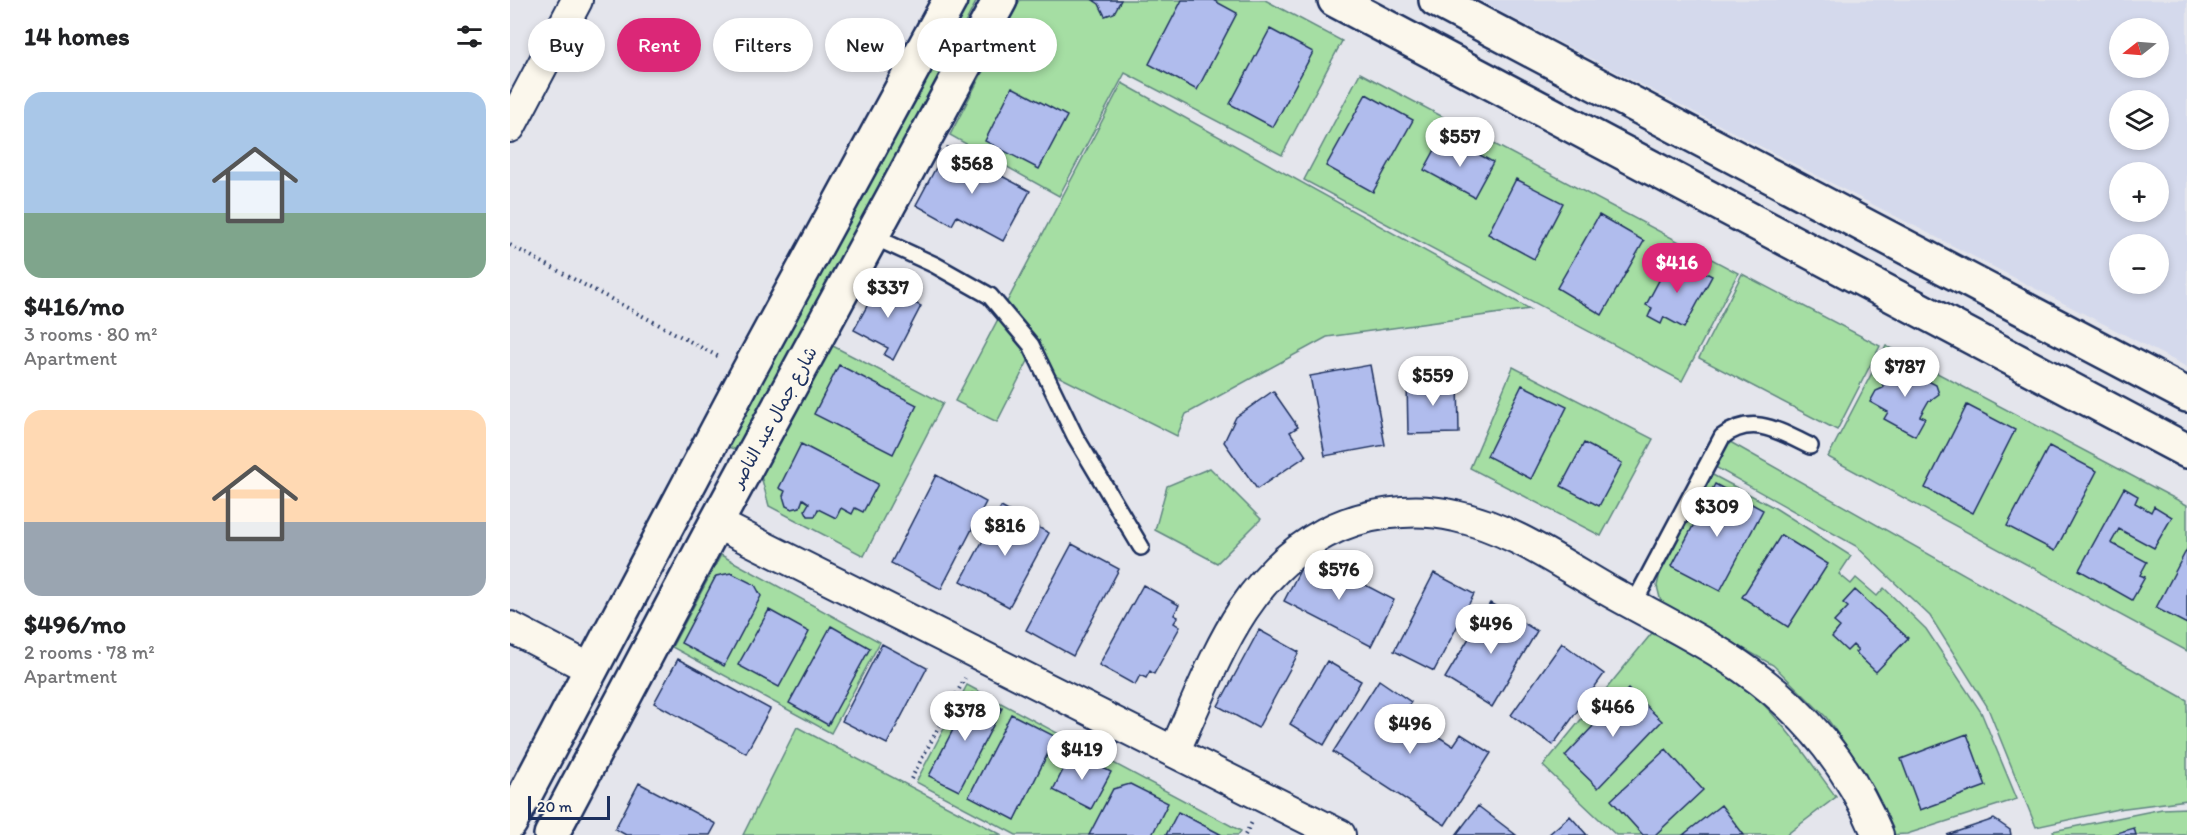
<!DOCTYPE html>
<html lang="en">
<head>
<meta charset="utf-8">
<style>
	body { margin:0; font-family:Itim,"Playpen Sans Arabic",sans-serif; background:#f6f6f6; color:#202124; height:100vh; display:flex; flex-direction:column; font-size:22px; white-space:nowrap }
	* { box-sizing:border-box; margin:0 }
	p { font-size:20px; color:#757577 }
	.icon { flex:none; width:33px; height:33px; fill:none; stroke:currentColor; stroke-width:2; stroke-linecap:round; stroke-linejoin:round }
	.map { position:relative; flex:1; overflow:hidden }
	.panel { display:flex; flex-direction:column; background:#fff; width:510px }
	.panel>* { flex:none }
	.guide { position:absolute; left:18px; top:18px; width:570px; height:54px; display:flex; gap:12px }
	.needle { width:39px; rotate:253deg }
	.tools { position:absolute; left:1599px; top:18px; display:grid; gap:12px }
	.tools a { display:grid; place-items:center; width:60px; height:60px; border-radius:50%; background:#fff; box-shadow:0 3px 9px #0003; font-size:30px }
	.scale { position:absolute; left:18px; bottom:15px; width:82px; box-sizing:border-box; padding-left:6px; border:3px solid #1b2f5e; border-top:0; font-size:16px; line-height:21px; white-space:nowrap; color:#1b2f5e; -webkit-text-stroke:4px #fbf7ec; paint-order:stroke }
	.price { position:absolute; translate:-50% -51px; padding:0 14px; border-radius:21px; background:#fff; color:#222; font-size:20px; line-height:39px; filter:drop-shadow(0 2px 3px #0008) }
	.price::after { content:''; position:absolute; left:50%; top:36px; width:18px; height:14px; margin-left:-9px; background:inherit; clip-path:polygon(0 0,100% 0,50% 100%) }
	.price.active { background:#db2777; color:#fff }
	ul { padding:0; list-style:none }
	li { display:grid; align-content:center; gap:12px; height:318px; padding:0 24px }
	li span { display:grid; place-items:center; height:186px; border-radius:18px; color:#555 }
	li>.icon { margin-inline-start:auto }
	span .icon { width:108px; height:108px; fill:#fffc; stroke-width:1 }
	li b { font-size:26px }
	h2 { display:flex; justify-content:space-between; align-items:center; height:72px; padding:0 24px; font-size:26px }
	.chip { padding:0 21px; border-radius:27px; background:#fff; box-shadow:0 3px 9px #0003; font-size:21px; line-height:54px }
	.chip.active { background:#db2777; color:#fff }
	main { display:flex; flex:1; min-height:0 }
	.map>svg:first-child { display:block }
</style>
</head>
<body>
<main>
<section class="panel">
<h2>14 homes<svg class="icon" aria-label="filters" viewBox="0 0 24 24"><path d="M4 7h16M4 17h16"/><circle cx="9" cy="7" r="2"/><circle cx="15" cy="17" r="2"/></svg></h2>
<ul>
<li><span style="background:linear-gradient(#a9c7e8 65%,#7fa58c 0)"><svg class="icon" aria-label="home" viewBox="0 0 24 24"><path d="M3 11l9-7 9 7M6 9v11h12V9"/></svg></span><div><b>$416/mo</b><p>3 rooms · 80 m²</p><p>Apartment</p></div></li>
<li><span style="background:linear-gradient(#ffd9b3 60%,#9aa5b1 0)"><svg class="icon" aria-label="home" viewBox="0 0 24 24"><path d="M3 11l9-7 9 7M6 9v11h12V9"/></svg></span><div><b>$496/mo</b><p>2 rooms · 78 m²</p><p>Apartment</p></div></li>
</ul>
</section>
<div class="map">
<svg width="1677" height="835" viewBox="0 0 1677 835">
	<rect width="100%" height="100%" fill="#e4e5ec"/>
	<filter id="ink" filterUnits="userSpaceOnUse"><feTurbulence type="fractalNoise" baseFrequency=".0167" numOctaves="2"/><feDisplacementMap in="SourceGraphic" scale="12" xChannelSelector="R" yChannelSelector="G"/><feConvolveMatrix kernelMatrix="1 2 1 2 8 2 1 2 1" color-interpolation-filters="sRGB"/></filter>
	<g filter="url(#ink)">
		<!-- built -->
		<path fill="#d4d9ec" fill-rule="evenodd" d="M968,0H1677V367ZM1610,28H1648V68H1610ZM1610,100H1648V140H1610ZM1610,172H1648V212H1610ZM1610,244H1648V284H1610Z"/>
		<!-- green -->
		<path fill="#a5dea3" stroke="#608680" stroke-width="1.5" d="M444,0H467L233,452L212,445Z
			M510,0H755L832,41L772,155L615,73L549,196L440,135Z
			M850,73L1228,273L1172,381L794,180Z
			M612,83L1020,309L817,337L676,414L667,436L518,361L487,422L445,401Z
			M1232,274L1370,346L1327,430L1189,358Z
			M319,344L433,403L354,556L259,506L251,476Z
			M1376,346L1677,505V651L1318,457Z
			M1003,367L1143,439L1091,536L960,468Z
			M1213,438L1677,700V800L1608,809L1526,827L1477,706L1420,616L1346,546L1200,464Z
			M700,468L751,519L707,563L645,530L657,486Z
			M1199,473L1265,508L1341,556L1329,574L1341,584L1346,578L1367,596L1374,588L1416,629L1471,712L1507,799L1397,834L1378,835L1355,772L1316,717L1263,665L1151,602L1147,586L1150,573Z
			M211,555L370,642L321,733L162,647Z
			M1142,633C1178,653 1217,671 1248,699C1278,728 1301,763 1326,797L1276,835H1106L1033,766Z
			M457,685L731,831L728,835H506L406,782Z
			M287,727L492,835H233Z
			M1677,808V835H1545L1543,831L1652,809Z"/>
		<!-- building -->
		<path fill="#b0bced" stroke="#1b2f5e" stroke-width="1.5" d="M583,0H611L604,13L595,16L589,4Z
			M672,0H703L727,13L687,90L639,64Z
			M760,29L803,52L763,127L720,104Z
			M502,87L557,116L529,169L475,141Z
			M856,94L903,120L863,192L816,166Z
			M942,140L983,162L964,197L914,170L926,148L935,153Z
			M437,147L520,191L493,241L447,216L442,225L406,205Z
			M1006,179L1053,203L1024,259L978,234Z
			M1089,215L1134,241L1092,315L1047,288Z
			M1160,260L1180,271L1183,266L1202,276L1174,328L1154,317L1151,324L1138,317L1142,308L1136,305Z
			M369,284L411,306L383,360L374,355L378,348L344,330Z
			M329,365L407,405L383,454L304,414Z
			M860,365L875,445L815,456L800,376Z
			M1380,367L1386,370L1392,367L1426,385L1429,394L1418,402L1410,416L1415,418L1405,436L1374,419L1378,412L1360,402L1366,391L1373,388L1372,378Z
			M948,380L949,433L898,434L897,381Z
			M1012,385L1057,407L1021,479L977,456Z
			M763,391L788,427L780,432L796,456L747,489L714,442L726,417Z
			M1457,405L1505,430L1463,513L1415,488Z
			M1074,443L1112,463L1089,506L1051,486Z
			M291,444L368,484L353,512L345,508L342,514L331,508L326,518L308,509L305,516H298L295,510L299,503L293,499L290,507L282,509L276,506L273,496L275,491L269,488Z
			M1539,446L1587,471L1545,551L1497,526Z
			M426,475L476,502L431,589L381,563Z
			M1205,484L1253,510L1210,591L1162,566Z
			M1614,488L1628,496L1625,503L1641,512L1644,506L1662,517L1644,548L1609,529L1601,543L1637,562L1630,575L1635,577L1622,600L1569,570Z
			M491,507L539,533L499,607L451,581Z
			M1271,535L1318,564L1278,627L1232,597Z
			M562,544L609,569L563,656L516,630Z
			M1677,549V624L1646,608Z
			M798,555L884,600L861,646L774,601Z
			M221,573L245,585L251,596L214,666L171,643L206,576Z
			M924,573L964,594L924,671L884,651Z
			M633,585L669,605L664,615L668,617L664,623L670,627L644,674L640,671L636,678L630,675L625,685L589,665Z
			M1345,590L1398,638L1366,672L1345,652L1348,650L1343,645L1337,651L1322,637L1330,627L1324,622L1338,607L1333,603Z
			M980,603L1027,631L982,707L935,678Z
			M259,610L299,632L269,687L228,665Z
			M321,626L360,648L318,725L279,703Z
			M749,630L789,652L748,728L708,706Z
			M1052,643L1094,674L1043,745L1001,715Z
			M372,644L417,668L377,744L332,721Z
			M168,659L260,709L236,753L144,703Z
			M817,661L851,681L814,745L780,724Z
			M869,680L901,702L893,714L943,746L951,734L981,753L935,825L823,752Z
			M1118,689L1152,721L1088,788L1055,756Z
			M462,693L492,708L449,791L419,776Z
			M501,714L546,737L505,820L459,796Z
			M1457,734L1476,786L1410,810L1391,759Z
			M1156,749L1193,790L1145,835H1133L1101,800Z
			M562,752L601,772L581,809L543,790Z
			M129,783L206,824L200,835H116L105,829Z
			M620,784L658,803L642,835H579L603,789Z
			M1211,805L1234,835H1173Z
			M968,806L1006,835H946Z
			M668,812L712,835H656Z
			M1060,816L1077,835H1038Z
			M1484,819L1500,830L1501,835H1437Z
			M1624,828L1626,835H1600Z"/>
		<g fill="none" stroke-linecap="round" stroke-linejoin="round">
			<defs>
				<path id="lane" d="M362,236L425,265L480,296L521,345L565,436L631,547
					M1123,605L1212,437C1243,413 1270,432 1300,446"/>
				<path id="street" d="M0,127L67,0
					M206,523L830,835
					M0,627L81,669
					M664,752C703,668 729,579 815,533C853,513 904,506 945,516C1001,528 1050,563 1099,591C1161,626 1228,656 1280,706C1318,742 1348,787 1368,835"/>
				<path id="secondary" d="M825,0L1677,451
					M926,0L1677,395
					M0,823L238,372L440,0
					M41,835L206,523L490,0"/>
			</defs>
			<!-- lane casing -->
			<use href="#lane" stroke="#1b2f5e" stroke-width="20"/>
			<!-- street casing -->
			<use href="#street" stroke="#1b2f5e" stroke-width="34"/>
			<!-- secondary casing -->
			<use href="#secondary" stroke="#1b2f5e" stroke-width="38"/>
			<!-- path -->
			<path stroke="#1b2f5e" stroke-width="4" stroke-dasharray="1.5 4.5" stroke-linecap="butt" d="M0,245L211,358
				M401,779L455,678
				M735,835L742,822"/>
			<!-- lane -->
			<use href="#lane" stroke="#fbf7ec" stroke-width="15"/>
			<!-- street -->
			<use href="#street" stroke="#fbf7ec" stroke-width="30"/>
			<!-- secondary -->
			<use href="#secondary" stroke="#fbf7ec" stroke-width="33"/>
		</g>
	</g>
	<g text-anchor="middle" stroke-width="6" stroke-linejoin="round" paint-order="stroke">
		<!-- street labels -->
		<g font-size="18" fill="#1b2f5e" stroke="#fbf7ec">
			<text transform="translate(264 417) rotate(-61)" y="6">شارع جمال عبد الناصر</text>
		</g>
	</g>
</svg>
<div class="tools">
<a><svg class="needle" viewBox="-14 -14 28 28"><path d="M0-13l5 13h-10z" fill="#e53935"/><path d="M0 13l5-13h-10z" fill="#757577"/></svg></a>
<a><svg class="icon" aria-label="layers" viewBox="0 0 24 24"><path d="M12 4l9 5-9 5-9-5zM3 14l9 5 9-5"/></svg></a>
<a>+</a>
<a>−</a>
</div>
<div class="scale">20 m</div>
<b class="price" style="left:950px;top:168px">$557</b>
<b class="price" style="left:462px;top:195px">$568</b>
<b class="price active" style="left:1167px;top:294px">$416</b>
<b class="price" style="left:378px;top:319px">$337</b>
<b class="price" style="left:1395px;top:398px">$787</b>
<b class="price" style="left:923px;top:407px">$559</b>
<b class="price" style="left:1207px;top:538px">$309</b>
<b class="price" style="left:495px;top:557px">$816</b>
<b class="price" style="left:829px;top:601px">$576</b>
<b class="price" style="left:981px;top:655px">$496</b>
<b class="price" style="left:1103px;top:738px">$466</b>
<b class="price" style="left:455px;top:742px">$378</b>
<b class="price" style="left:900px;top:755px">$496</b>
<b class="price" style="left:572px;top:781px">$419</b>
<div class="guide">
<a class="chip">Buy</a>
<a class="chip active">Rent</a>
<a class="chip">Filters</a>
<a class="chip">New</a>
<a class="chip">Apartment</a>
</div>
</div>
</main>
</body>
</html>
